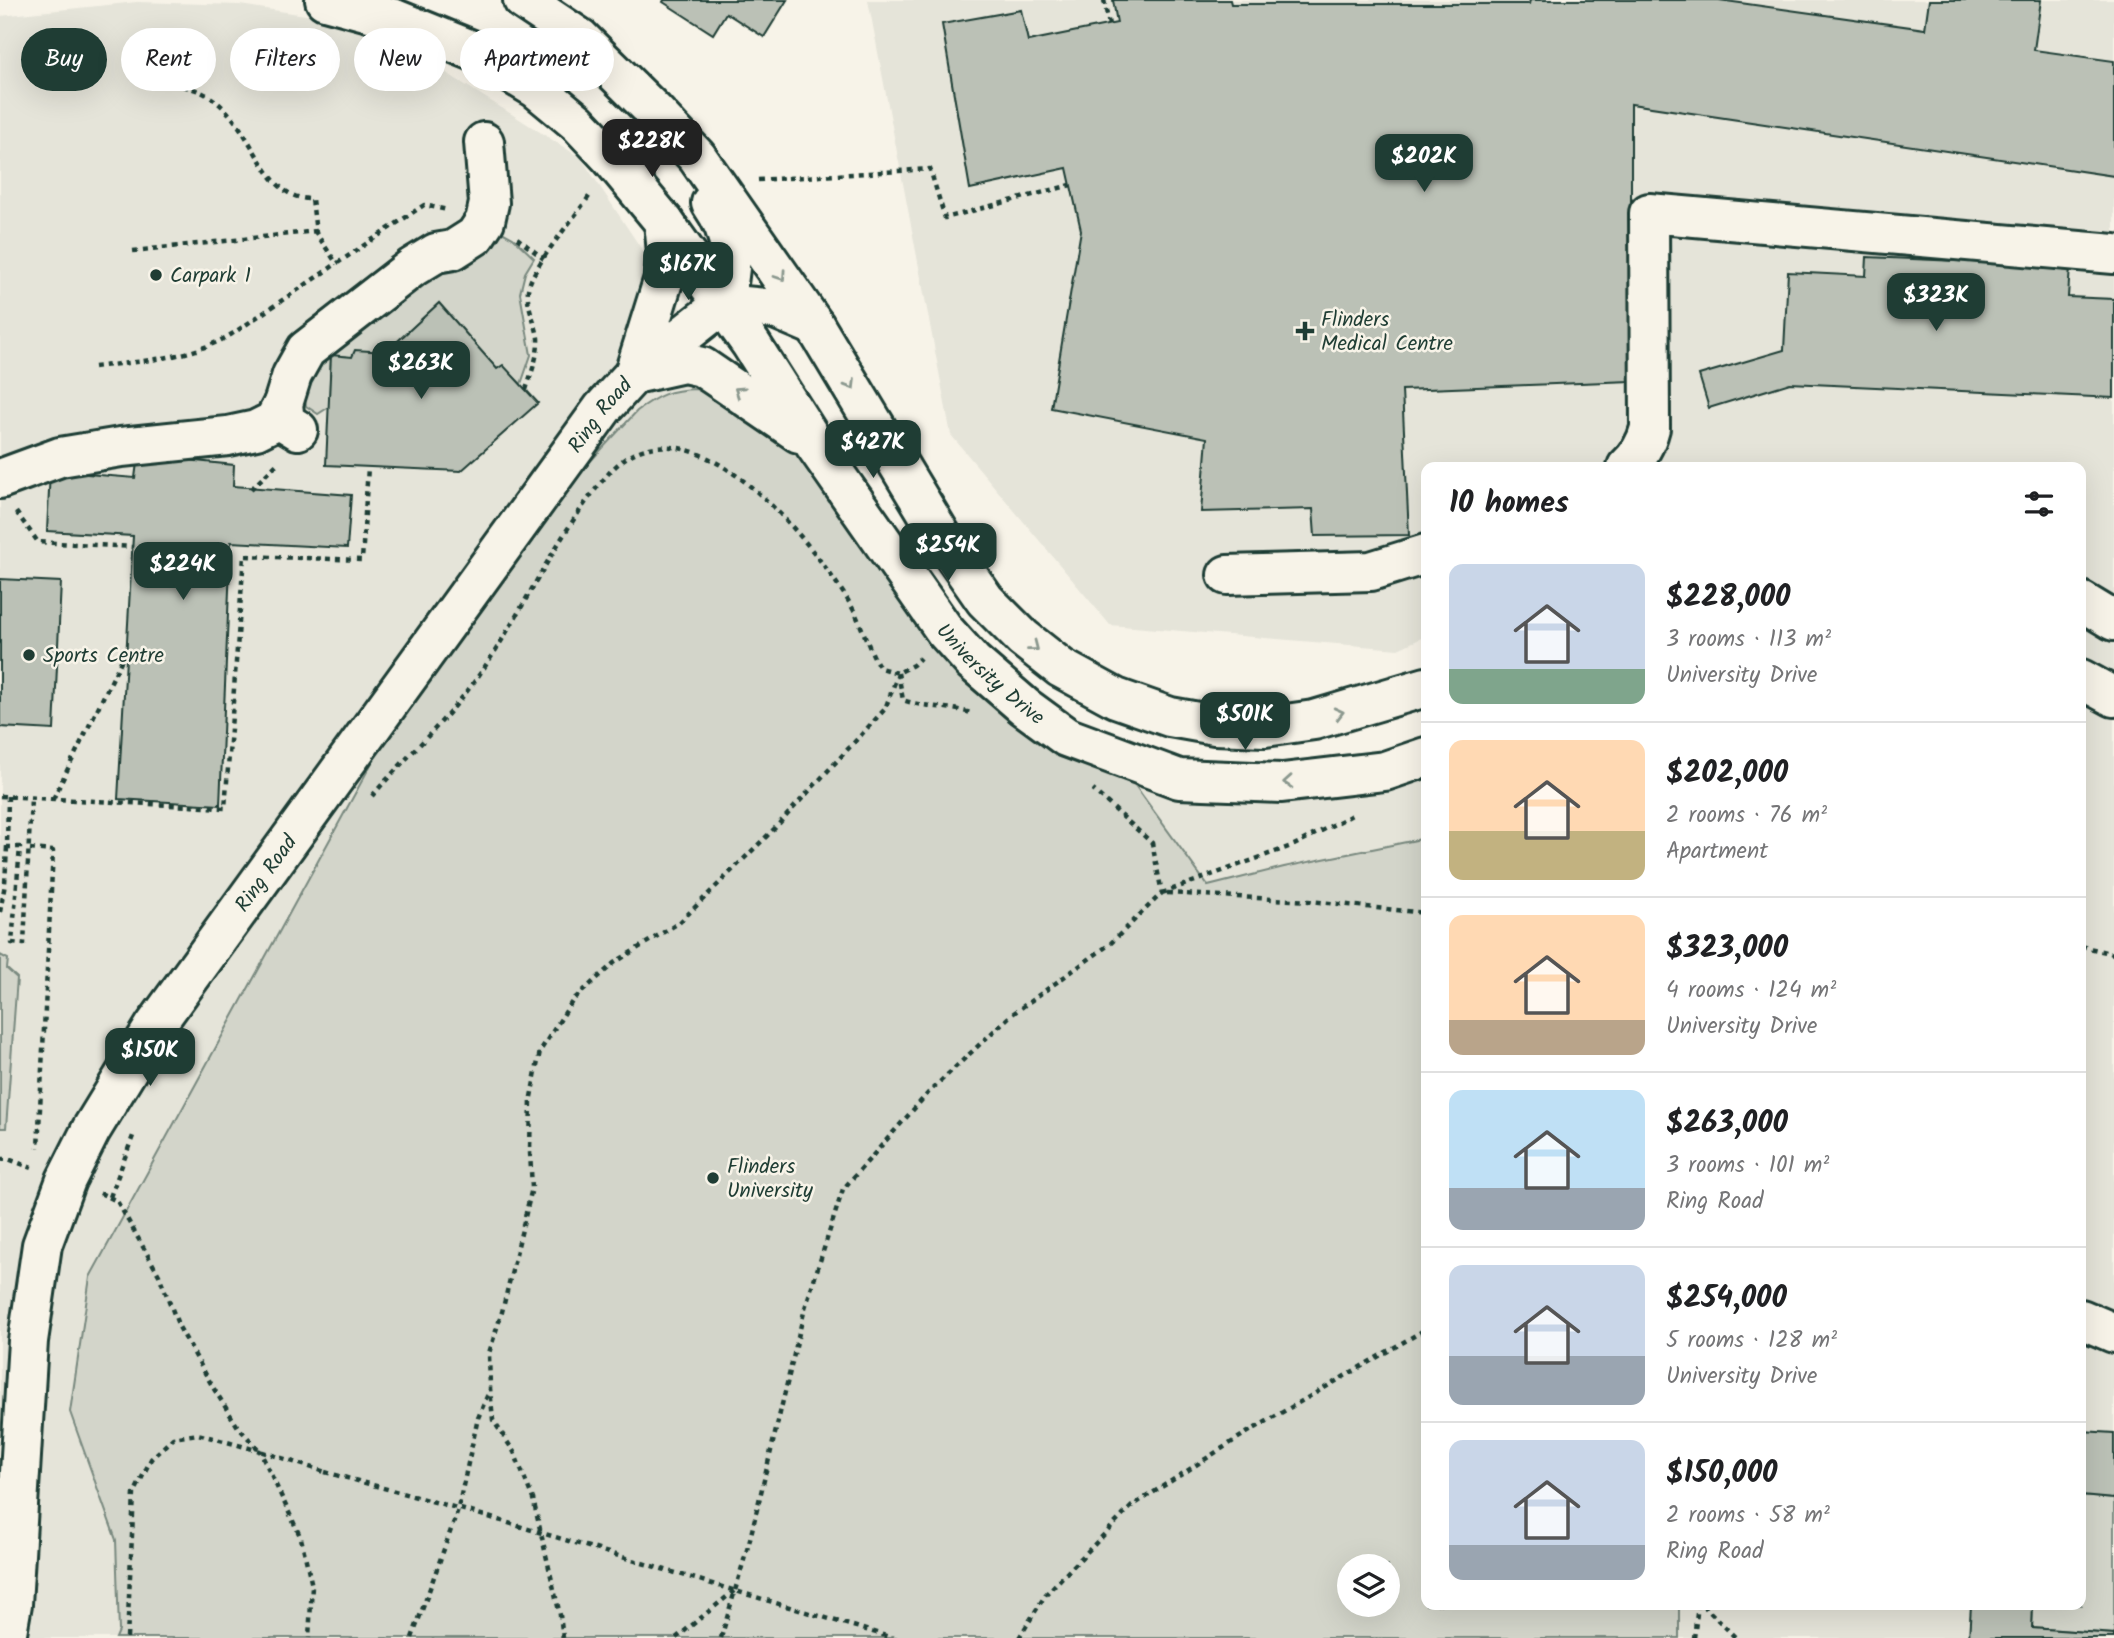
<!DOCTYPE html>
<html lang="en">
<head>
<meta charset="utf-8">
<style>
	body { margin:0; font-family:Kalam,sans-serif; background:#f2f2f2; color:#202124; height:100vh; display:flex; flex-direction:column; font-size:26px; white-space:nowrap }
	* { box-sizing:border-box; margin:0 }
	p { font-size:23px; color:#757577 }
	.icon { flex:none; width:38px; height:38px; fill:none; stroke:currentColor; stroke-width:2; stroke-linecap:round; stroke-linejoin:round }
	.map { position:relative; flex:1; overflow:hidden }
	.side { position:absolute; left:1421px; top:462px; width:665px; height:1148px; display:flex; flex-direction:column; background:#fff; border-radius:14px; box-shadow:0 7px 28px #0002 }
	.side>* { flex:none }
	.hud { position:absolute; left:21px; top:28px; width:665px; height:63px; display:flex; gap:14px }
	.fabs { position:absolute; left:1337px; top:1554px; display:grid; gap:14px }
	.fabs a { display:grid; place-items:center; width:63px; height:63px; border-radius:50%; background:#fff; box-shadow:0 7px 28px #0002; font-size:35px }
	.price { position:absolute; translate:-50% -60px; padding:0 16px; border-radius:14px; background:#1f3d34; color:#fff; font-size:23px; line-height:46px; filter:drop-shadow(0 2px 4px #0008) }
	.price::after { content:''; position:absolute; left:50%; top:42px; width:21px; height:16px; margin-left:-10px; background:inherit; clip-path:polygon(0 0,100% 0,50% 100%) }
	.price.on { background:#222; color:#fff }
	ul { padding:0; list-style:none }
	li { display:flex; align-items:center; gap:21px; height:175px; padding:0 28px }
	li+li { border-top:2px solid #e0e0e0 }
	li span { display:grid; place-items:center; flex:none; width:196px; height:140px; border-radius:14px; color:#555 }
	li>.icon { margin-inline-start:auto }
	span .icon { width:84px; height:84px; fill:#fffc; stroke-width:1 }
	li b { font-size:30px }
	h2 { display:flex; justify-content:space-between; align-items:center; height:84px; padding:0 28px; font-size:30px }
	.tag { padding:0 24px; border-radius:32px; background:#fff; box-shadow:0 7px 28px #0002; font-size:24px; line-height:63px }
	.tag.on { background:#1f3d34; color:#fff }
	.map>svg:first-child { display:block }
</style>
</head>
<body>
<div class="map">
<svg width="2114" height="1638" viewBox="0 0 2114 1638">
	<rect width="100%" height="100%" fill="#f7f3e8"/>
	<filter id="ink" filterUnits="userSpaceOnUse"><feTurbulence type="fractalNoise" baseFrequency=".0143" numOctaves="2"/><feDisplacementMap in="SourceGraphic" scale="14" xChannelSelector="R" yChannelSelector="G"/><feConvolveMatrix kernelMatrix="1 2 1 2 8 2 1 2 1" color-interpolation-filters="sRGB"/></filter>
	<g filter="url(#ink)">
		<!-- built -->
		<path fill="#e5e4d9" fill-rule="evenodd" d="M868,0H2114V1638H0V16L137,2L240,5L325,18L407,48L581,158L926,677L1053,780L1392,789L1426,758V1605H2081V467H1426V636L1398,649L1110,625L951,435ZM1349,1566H1388V1605H1349Z"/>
		<!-- green -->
		<path fill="#d3d5ca" stroke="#79897f" stroke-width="2" fill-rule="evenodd" d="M500,231L513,238L534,258L525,273L520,293L531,355L521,384L503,366L497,369L439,303L386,352L352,357L331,356L329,407L318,414L306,406L304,395L330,342Z
			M696,389L815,445L945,631L1113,755L1208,886L1284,867L1426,838V1605H1679V1638H116L119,1631L116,1540L70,1412L90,1277L460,602L637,411C658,395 669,390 696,389ZM1349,1566H1388V1605H1349Z
			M0,955L8,959L7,969L17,978L6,1128H0Z
			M2081,1496L2114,1499V1634L2032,1628L2033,1605H2081Z"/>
		<!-- building -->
		<path fill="#bbc1b6" stroke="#1f3d34" stroke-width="2" d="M664,0H787L764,37L726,13L713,34L663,2Z
			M1113,0H1230L1231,4H1529L1530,0H1719L1925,29L1929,0H2041L2034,50L2114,61V176L1631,104V381L1402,390L1409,535L1315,536L1313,509L1201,512L1207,438L1051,408L1081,230L1067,168L970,189L942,24L1021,10L1028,41L1117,23Z
			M1867,257L2070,266L2068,297L2114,299V398L1790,383L1709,408L1699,375L1784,350L1788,272L1866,276Z
			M439,303L497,369L503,365L538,403L461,471L326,465L331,355L352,357L355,350L386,352Z
			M138,455L234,465L233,486L351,495L347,548L231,542L220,805L118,799L133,536L47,531L50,471L135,478Z
			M0,579L61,582L54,730L0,727Z
			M2081,1431L2114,1433V1499L2081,1496Z
			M1971,1605H2033L2032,1628L2114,1634V1638H1969Z"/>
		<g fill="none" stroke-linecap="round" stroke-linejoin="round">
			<defs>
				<g id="minor">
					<path id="s1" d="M325,0L395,19L474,51L537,89L578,123L611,158L664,222L751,344L815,445L945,631L973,662L1025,707L1066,737L1179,779L1282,783L1385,771L1426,757"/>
					<path d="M523,0L580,38L654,111L697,157L815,326L948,547L985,600L1023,638L1061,668L1116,698L1170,717L1215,725L1265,727L1314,720L1426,687"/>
					<path d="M711,203C735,237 734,265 723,304"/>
					<path d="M639,373L684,363L702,367L799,433"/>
					<path d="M634,374L664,278L667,252L664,222"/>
					<path d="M298,430L285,422L283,404L292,375L306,350L413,267L436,253L453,250L475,236L485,221L489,203L484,142"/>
					<path d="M1627,467C1639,456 1646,444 1650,428L1649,213L2114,254"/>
					<path d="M0,479L60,457L121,447L228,436L256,430L274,421L283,404"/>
					<path d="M1227,575L1371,571L1426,554"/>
					<path d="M2081,601L2114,621"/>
					<path d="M2081,679L2114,697"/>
					<path d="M2081,1319L2114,1333"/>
					<path id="s2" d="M6,1638L12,1604L28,1341L42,1245L66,1180L91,1130L154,1027L603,408L634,374L723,304L775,309L815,326"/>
				</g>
			</defs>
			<!-- minor casing -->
			<use href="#minor" stroke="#1f3d34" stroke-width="44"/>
			<!-- path -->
			<path stroke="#1f3d34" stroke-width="4.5" stroke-dasharray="5 5" stroke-linecap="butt" d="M1104,0L1109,25
				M163,85C256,82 248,200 312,199L316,233L337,264
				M758,180L930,169L945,218L1071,185
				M517,238L544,259
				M133,251L317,231
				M94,367C140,361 191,359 232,334L424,205L448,210
				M526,390C531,373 539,355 538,338C536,322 526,306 528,290C531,267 576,216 590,195
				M251,489L278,463
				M16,512L38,542L133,547
				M898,673L903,700C925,708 948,706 971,713
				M0,796L225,808L244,556L362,560L368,467
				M8,796L7,847H20L12,943L24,944L31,798
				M372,796C405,758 444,723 474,682C523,615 554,536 609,473C687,385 810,539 849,602C862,623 867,647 880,668L898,673L913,665L920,658
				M53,799L126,651
				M30,849L53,851L38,1148
				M1162,893L1294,845L1352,815
				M1167,893L1309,901L1426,913
				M0,912L5,884L7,847
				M2081,946L2114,954
				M0,1159H8L32,1168
				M100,1193L117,1201L159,1275L179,1327L214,1389L238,1427L260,1451L325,1472
				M110,1197L133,1136
				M1703,1605L1736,1638
				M127,1638L134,1494L151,1459L173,1438L198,1434L260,1451L301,1538L312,1586L309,1638
				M412,1638L457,1513L478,1418L490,1389
				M563,1638L560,1615L533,1499L514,1452L493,1420L490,1388L489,1353L502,1312L532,1188L530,1152L531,1097L540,1051L573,1000L614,963L680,922L774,829L885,709L898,674
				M676,1638L734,1591
				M721,1638L749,1543L805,1308L843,1189L929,1092L1011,1015L1110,944L1162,893L1152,843L1093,790
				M1019,1638L1046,1594L1132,1506L1243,1435L1426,1329
				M1694,1638L1698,1605"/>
			<!-- minor -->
			<use href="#minor" stroke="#f7f3e8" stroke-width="38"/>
			<!-- path-bridge -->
			<path stroke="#1f3d34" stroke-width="4.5" stroke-dasharray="5 5" stroke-linecap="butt" d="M325,1472L475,1513L893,1638"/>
		</g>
		<!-- one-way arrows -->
		<defs><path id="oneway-chevron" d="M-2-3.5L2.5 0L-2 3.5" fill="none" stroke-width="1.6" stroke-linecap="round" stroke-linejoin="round" transform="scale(1.75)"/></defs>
		<g stroke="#8b988e">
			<use href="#oneway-chevron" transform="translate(781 276) rotate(56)"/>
			<use href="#oneway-chevron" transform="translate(851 385) rotate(59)"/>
			<use href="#oneway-chevron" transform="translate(739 391) rotate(-146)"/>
			<use href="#oneway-chevron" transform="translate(1034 647) rotate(38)"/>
			<use href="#oneway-chevron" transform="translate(1339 713) rotate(-14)"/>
			<use href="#oneway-chevron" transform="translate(1288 782) rotate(176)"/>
		</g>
	</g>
	<!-- markers -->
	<g fill="#1f3d34" stroke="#f7f3e8" stroke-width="2.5">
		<circle cx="156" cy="275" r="7"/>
		<path d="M1301.5 320.5h7v7h7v7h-7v7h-7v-7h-7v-7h7z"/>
		<circle cx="29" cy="655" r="7"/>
		<circle cx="713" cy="1178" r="7"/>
	</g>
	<g text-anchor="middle" stroke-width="5" stroke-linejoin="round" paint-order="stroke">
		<!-- poi labels -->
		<g font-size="21" fill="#1f3d34" stroke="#f7f3e8" text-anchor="start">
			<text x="170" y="282">Carpark 1</text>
			<text x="1321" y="326">Flinders<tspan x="1321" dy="24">Medical Centre</tspan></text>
			<text x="43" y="662">Sports Centre</text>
			<text x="727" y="1173">Flinders<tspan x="727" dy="24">University</tspan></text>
		</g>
		<!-- street labels -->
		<g font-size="21" fill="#1f3d34" stroke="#f7f3e8">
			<text dy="7" stroke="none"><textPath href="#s2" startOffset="1398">Ring Road</textPath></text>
			<text dy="7" stroke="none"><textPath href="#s1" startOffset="975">University Drive</textPath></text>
			<text dy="7" stroke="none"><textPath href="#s2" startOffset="831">Ring Road</textPath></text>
		</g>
	</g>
</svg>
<div class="fabs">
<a><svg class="icon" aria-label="layers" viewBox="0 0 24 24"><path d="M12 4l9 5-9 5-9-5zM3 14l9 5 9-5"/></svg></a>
</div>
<b class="price on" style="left:652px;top:179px">$228K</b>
<b class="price" style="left:1424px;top:194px">$202K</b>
<b class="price" style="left:688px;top:302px">$167K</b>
<b class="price" style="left:1936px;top:333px">$323K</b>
<b class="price" style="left:421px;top:401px">$263K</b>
<b class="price" style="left:873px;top:480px">$427K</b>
<b class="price" style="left:948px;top:583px">$254K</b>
<b class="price" style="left:183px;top:602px">$224K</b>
<b class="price" style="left:1245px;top:752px">$501K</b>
<b class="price" style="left:150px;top:1088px">$150K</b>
<div class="hud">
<a class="tag on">Buy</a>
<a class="tag">Rent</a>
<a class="tag">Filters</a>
<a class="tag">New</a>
<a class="tag">Apartment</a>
</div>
<section class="side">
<h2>10 homes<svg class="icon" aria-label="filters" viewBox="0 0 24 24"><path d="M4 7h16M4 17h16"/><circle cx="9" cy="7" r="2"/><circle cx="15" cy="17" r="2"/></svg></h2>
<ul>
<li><span style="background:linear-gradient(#c9d6e8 75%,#7fa58c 0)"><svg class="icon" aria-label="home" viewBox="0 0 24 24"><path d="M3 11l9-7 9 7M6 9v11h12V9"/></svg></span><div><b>$228,000</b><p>3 rooms · 113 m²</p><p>University Drive</p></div></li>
<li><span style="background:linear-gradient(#ffd9b3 65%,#c2b280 0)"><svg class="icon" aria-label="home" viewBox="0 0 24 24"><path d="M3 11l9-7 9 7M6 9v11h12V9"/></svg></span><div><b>$202,000</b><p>2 rooms · 76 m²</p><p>Apartment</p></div></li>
<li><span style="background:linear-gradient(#ffd9b3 75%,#b9a48a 0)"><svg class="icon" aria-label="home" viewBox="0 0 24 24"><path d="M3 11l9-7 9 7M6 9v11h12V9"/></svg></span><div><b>$323,000</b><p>4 rooms · 124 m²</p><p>University Drive</p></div></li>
<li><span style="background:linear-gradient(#bfe0f5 70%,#9aa5b1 0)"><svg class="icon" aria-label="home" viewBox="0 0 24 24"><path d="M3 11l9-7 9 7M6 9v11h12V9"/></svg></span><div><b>$263,000</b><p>3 rooms · 101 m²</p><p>Ring Road</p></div></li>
<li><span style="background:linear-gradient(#c9d6e8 65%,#9aa5b1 0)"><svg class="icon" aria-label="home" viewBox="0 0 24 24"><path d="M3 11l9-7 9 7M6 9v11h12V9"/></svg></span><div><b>$254,000</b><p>5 rooms · 128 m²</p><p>University Drive</p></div></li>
<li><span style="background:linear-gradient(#c9d6e8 75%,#9aa5b1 0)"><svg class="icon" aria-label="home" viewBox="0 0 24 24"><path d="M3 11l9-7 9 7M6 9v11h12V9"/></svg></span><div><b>$150,000</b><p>2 rooms · 58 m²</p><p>Ring Road</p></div></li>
</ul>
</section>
</div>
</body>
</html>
